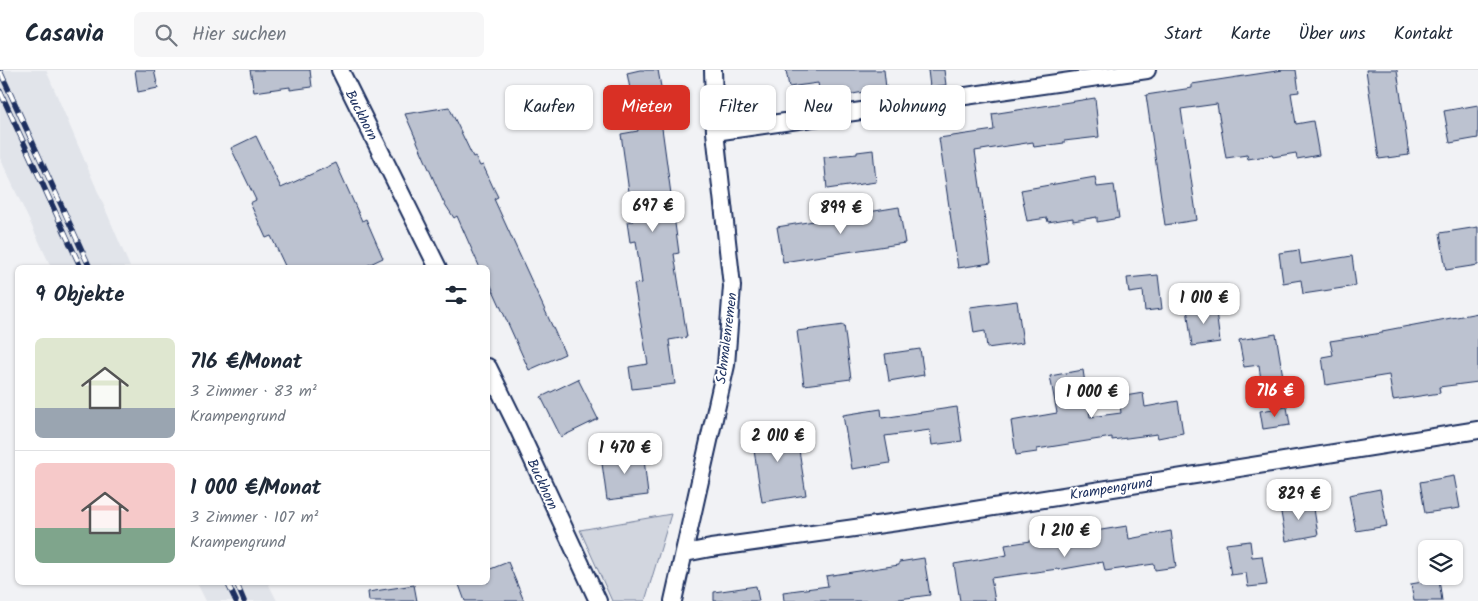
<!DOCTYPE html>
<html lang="de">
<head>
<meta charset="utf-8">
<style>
	body { margin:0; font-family:Kalam,sans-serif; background:#f6f6f7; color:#1f2937; height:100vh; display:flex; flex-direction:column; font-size:19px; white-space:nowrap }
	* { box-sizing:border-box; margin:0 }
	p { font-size:16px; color:#747a83 }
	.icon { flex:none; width:28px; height:28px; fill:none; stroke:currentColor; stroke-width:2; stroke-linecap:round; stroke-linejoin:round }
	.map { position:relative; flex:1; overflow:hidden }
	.details { position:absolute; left:15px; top:195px; width:475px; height:320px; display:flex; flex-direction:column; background:#fff; border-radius:8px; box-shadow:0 1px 4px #0004 }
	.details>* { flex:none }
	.hud { position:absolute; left:505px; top:15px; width:475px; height:45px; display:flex; gap:10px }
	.controls { position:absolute; left:1418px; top:470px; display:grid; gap:10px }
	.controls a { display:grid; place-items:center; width:45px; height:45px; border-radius:8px; background:#fff; box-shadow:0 1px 4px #0004; font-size:25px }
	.price { position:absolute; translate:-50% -42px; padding:0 11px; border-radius:10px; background:#fff; color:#222; font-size:16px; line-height:32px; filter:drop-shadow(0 1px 2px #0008) }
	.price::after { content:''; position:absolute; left:50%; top:30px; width:15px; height:11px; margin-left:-8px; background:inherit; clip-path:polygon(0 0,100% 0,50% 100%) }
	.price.active { background:#d93025; color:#fff }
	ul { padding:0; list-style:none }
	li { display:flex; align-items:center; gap:15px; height:125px; padding:0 20px }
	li+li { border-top:1px solid #e0e1e3 }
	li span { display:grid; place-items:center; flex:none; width:140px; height:100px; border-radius:8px; color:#555 }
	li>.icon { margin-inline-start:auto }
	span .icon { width:60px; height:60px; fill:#fffc; stroke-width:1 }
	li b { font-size:21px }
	h2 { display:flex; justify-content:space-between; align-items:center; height:60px; padding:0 20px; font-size:21px }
	.pill { padding:0 18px; border-radius:8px; background:#fff; box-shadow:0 1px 4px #0004; font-size:18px; line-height:45px }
	.pill.active { background:#d93025; color:#fff }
	header { display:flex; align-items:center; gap:30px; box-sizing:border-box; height:70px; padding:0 25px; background:#fff; border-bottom:1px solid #e0e1e3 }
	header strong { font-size:24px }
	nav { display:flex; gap:28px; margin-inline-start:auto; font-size:18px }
	.search { width:350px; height:45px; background:#f6f6f7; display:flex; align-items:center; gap:12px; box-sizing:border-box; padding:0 18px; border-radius:8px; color:#747a83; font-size:19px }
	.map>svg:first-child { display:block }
</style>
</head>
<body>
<header>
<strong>Casavia</strong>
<div class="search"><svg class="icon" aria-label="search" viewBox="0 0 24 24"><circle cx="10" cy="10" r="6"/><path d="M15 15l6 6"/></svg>Hier suchen</div>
<nav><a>Start</a><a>Karte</a><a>Über uns</a><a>Kontakt</a></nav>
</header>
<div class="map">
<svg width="1478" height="531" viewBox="0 0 1478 531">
	<rect width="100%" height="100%" fill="#f1f2f5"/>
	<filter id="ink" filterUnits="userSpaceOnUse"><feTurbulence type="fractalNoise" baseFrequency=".02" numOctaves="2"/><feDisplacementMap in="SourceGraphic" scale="10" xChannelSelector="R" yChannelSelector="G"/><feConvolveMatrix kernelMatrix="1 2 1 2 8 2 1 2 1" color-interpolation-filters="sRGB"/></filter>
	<g filter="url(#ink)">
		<!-- built -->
		<path fill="#e1e4ea" d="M0,0H46L130,197H51L0,88Z
			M197,513H268L277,531H206Z"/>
		<!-- green -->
		<path fill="#d2d6df" stroke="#76829e" d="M671,444L645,531H612L580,460Z"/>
		<!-- building -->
		<path fill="#bcc2d0" stroke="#1b2f5e" d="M135,0H154L158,18L138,22Z
			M250,0H310L312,17L290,20V17L254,22Z
			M640,0H658L664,34L659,36L679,183L674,184L687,267L669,270L675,314L632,319L629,297L648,294L634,214L642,213L636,171L630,172L627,152L633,151L621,64L638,61L627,3Z
			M786,0H884L886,18L836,27L837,34L822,36L818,13L789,17Z
			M928,0H944L946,15L930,17Z
			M1283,0H1296L1299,22L1291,23L1296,54L1313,51L1319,85L1297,89L1296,83L1273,87L1272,85L1248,89L1247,85L1226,88L1217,34L1181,39L1197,150L1165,155L1146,25L1192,18V14Z
			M1366,0H1397L1409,85L1379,89Z
			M1095,28L1099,67L1064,71V73L1034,77L1033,72L975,81L991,193L958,198L939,68L994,60L992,44Z
			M1478,35V68L1450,73L1444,41Z
			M449,37L473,87L475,86L480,96L483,95L493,117L498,127L494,129L565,284L529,300L488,209V198H480L457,146L454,148L443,131L405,44Z
			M256,66L281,118L336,93L362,151L366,149L383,188L362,198H286L271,166L266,168L250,133L256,130L231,78Z
			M873,80L876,112L827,119L824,87L857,84V82Z
			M1095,107L1097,117L1114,115L1119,148L1097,152V147L1073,151V148L1048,152L1047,148L1027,151L1021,120Z
			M899,137L905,173L783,192L777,157Z
			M1478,157V195L1446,200L1440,163Z
			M1299,180L1301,194L1352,186L1356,216L1303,224L1301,210L1283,213L1279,183Z
			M1158,205L1162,239L1145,241L1143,221L1129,223L1127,208Z
			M1017,231L1023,273L987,278L985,261L974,263L970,237Z
			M1215,234L1220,272L1192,276L1187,238Z
			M1478,243V312L1439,317L1440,323L1393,330L1389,305L1326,315L1322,287L1333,285L1330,271L1382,263V261Z
			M844,255L851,309L804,315L797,261Z
			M1276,264L1283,307L1261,311L1259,295L1244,297L1239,270Z
			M920,279L924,305L889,311L885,284Z
			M1083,300L1090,347L1121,343L1119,327L1143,323L1145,337L1178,331L1183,363L1158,368L1157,364L1112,370V367L1037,379V382L1016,385L1011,351L1057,343L1050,306Z
			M578,309L598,349L561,367L541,327Z
			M957,337L962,371L932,375L930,360L885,366L890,393L852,399L843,345L881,339L882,348Z
			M1287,337L1290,355L1263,359L1260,341Z
			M795,354L806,425L762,432L751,361Z
			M643,380L648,425L607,430L601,386Z
			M1454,406L1460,438L1425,443L1420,412Z
			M1380,419L1387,456L1356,461L1349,425Z
			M1313,432L1318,465L1286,471L1280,437Z
			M1127,456L1129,469L1171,461L1176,497L1155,500L1154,494L1105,501L1103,492L1058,500V499L991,508L995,531H960L954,494L1007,485L1005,475Z
			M1250,471L1252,487L1262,486L1267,515L1248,517L1246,503L1231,505L1226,474Z
			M924,488L930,525L883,531H784L783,522L828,516L826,506L899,495V492Z
			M508,492L524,531H465L458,512H488V500Z
			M1439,509L1442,531H1414L1411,514Z
			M414,515L417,531H369L368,522Z
			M756,516L759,531H714V522Z"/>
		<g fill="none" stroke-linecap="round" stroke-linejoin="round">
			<defs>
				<path id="minor" d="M340,0L438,198
					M715,62L1147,0
					M488,297L516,354L598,531
					M685,483L711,478L912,450L1478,360
					M673,531L726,295L732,216L715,62L713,0"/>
			</defs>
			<!-- minor casing -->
			<use href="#minor" stroke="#1b2f5e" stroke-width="20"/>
			<!-- minor -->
			<use href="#minor" stroke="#fff" stroke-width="16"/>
			<defs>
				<path id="rail" d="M0,1L90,198
					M0,21L81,198
					M227,512L236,531
					M236,512L244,531"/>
			</defs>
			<!-- rail casing -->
			<use href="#rail" stroke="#1b2f5e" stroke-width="5.5"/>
			<!-- rail -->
			<use href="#rail" stroke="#fff" stroke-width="4" stroke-dasharray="11" stroke-linecap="butt"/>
		</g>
	</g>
	<g text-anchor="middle" stroke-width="4" stroke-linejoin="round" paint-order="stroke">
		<!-- street labels -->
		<g font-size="14" fill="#1b2f5e" stroke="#fff">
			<text transform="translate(362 45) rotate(63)" y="5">Buckhorn</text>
			<text transform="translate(726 268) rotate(-83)" y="5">Schmalenremen</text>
			<text transform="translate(543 414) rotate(65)" y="5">Buckhorn</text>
			<text transform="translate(1111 418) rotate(-9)" y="5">Krampengrund</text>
		</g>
	</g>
</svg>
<div class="controls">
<a><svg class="icon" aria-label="layers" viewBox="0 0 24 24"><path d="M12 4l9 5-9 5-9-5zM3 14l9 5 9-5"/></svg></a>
</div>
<b class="price" style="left:653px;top:163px">697 €</b>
<b class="price" style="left:841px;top:165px">899 €</b>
<b class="price" style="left:1204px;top:255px">1 010 €</b>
<b class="price active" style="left:1275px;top:348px">716 €</b>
<b class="price" style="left:1092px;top:349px">1 000 €</b>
<b class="price" style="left:778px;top:393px">2 010 €</b>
<b class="price" style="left:625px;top:405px">1 470 €</b>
<b class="price" style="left:1299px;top:451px">829 €</b>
<b class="price" style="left:1065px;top:488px">1 210 €</b>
<div class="hud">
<a class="pill">Kaufen</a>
<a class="pill active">Mieten</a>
<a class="pill">Filter</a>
<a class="pill">Neu</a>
<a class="pill">Wohnung</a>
</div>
<section class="details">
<h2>9 Objekte<svg class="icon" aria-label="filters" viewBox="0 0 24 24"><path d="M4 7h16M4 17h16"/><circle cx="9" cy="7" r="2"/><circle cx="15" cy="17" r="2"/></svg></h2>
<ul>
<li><span style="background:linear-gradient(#dfe7d0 70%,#9aa5b1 0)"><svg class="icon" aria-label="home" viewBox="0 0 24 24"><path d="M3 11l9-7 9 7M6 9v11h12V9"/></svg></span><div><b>716 €/Monat</b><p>3 Zimmer · 83 m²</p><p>Krampengrund</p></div></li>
<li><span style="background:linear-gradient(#f6c9c9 65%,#7fa58c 0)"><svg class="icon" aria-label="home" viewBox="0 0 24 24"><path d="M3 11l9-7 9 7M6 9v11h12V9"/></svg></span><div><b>1 000 €/Monat</b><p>3 Zimmer · 107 m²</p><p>Krampengrund</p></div></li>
</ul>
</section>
</div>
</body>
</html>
